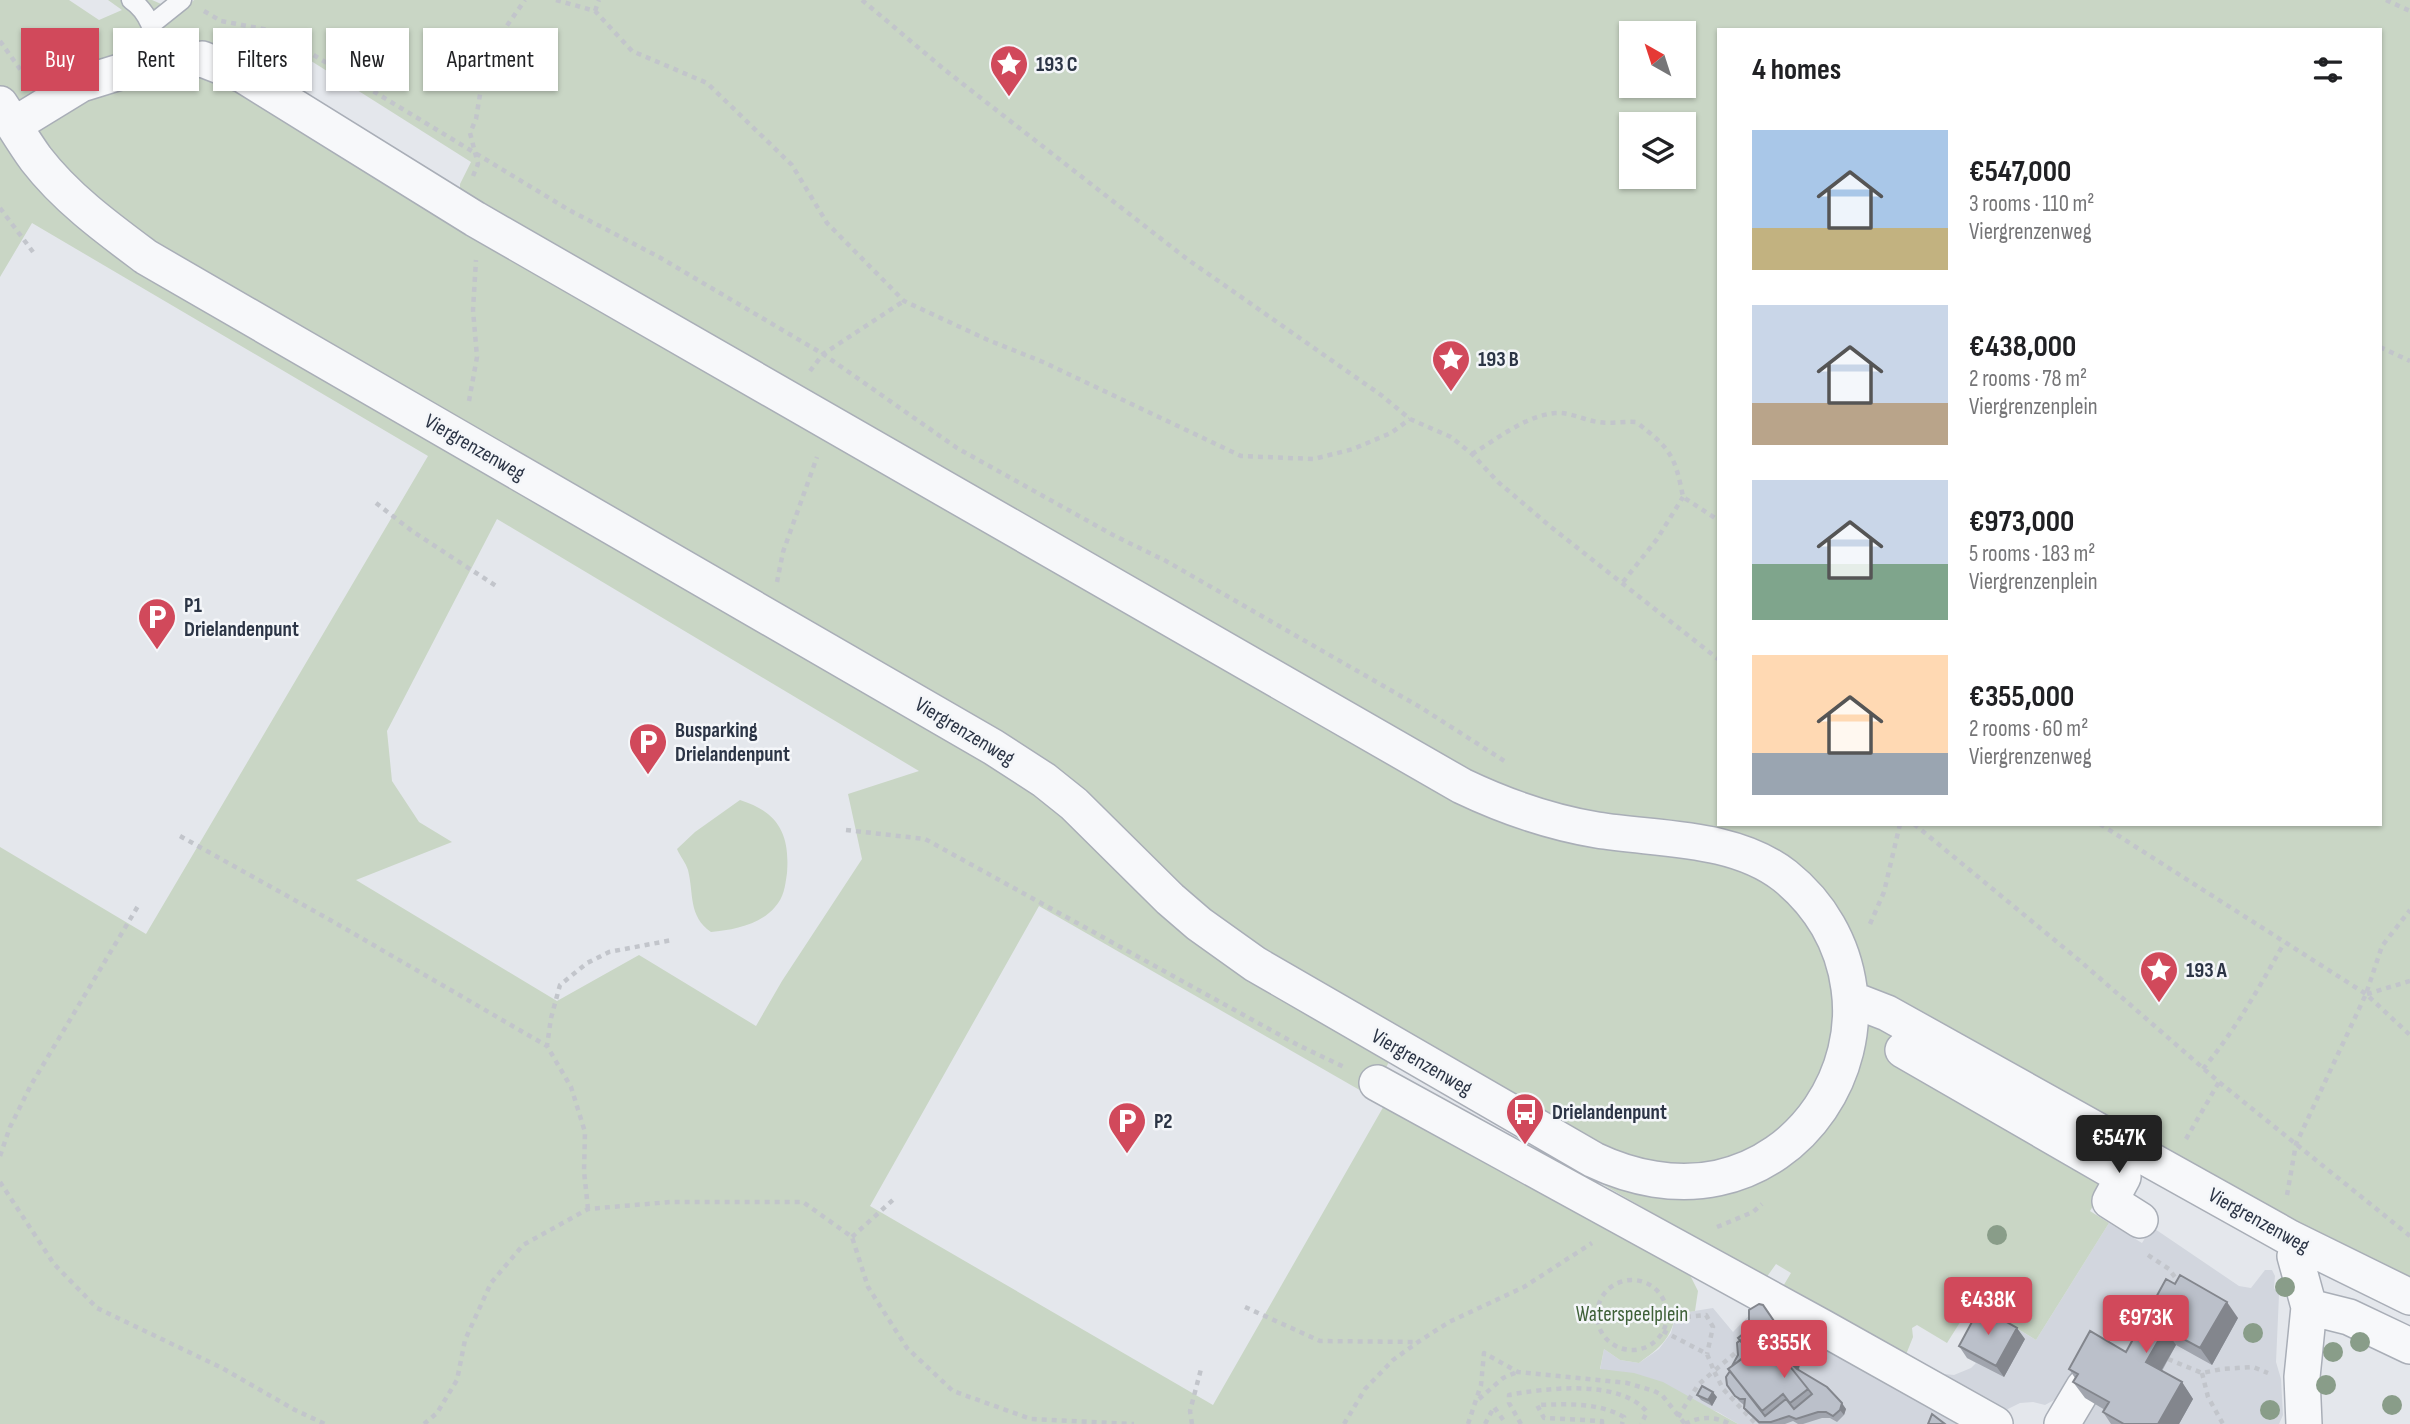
<!DOCTYPE html>
<html lang="en">
<head>
<meta charset="utf-8">
<style>
	body { margin:0; font-family:"Sofia Sans Condensed",sans-serif; background:#f2f2f2; color:#202124; height:100vh; display:flex; flex-direction:column; font-size:26px; white-space:nowrap }
	* { box-sizing:border-box; margin:0 }
	p { font-size:23px; color:#757577 }
	.icon { flex:none; width:38px; height:38px; fill:none; stroke:currentColor; stroke-width:2; stroke-linecap:round; stroke-linejoin:round }
	.map { position:relative; flex:1; overflow:hidden }
	.details { position:absolute; left:1717px; top:28px; width:665px; height:798px; display:flex; flex-direction:column; background:#fff; border-radius:0px; box-shadow:0 2px 5px #0004 }
	.details>* { flex:none }
	.top-card { position:absolute; left:21px; top:28px; width:665px; height:63px; display:flex; gap:14px }
	.needle { width:46px; rotate:321deg }
	.tools { position:absolute; left:1619px; top:21px; display:grid; gap:14px }
	.tools a { display:grid; place-items:center; width:77px; height:77px; border-radius:0px; background:#fff; box-shadow:0 2px 5px #0004; font-size:35px }
	.price { position:absolute; translate:-50% -60px; padding:0 16px; border-radius:7px; background:#d1495b; color:#fff; font-size:23px; line-height:46px; filter:drop-shadow(0 2px 4px #0008) }
	.price::after { content:''; position:absolute; left:50%; top:42px; width:21px; height:16px; margin-left:-10px; background:inherit; clip-path:polygon(0 0,100% 0,50% 100%) }
	.price.on { background:#222; color:#fff }
	ul { padding:0; list-style:none }
	li { display:flex; align-items:center; gap:21px; height:175px; padding:0 35px }
	li span { display:grid; place-items:center; flex:none; width:196px; height:140px; border-radius:0px; color:#555 }
	li>.icon { margin-inline-start:auto }
	span .icon { width:84px; height:84px; fill:#fffc; stroke-width:1 }
	li b { font-size:30px }
	h2 { display:flex; justify-content:space-between; align-items:center; height:84px; padding:0 35px; font-size:30px }
	.pill { padding:0 24px; border-radius:0px; background:#fff; box-shadow:0 2px 5px #0004; font-size:24px; line-height:63px }
	.pill.on { background:#d1495b; color:#fff }
	.map>svg:first-child { display:block }
</style>
</head>
<body>
<div class="map">
<svg width="2410" height="1424" viewBox="0 0 2410 1424">
	<rect width="100%" height="100%" fill="#e4e7ec"/>
	<!-- built -->
	<path fill="#d2d6de" d="M2109,1223L2142,1243L2152,1227L2239,1286L2251,1288L2265,1270H2272L2275,1276L2274,1288L2279,1295L2276,1362L2281,1379L2283,1415L2279,1424H2071L2080,1386L2045,1405L2033,1402L2020,1403L2002,1412L1934,1373L1954,1375L1971,1368L1976,1363L1967,1358L1991,1313L2036,1340Z
		M1760,1304L1963,1424H1738L1718,1412L1600,1370L1604,1349L1620,1360L1639,1363L1659,1349L1671,1333L1676,1314L1713,1308L1733,1332Z"/>
	<!-- green -->
	<path fill="#c9d6c5" fill-rule="evenodd" d="M0,0H69L99,20L122,10L108,0H152L175,10L190,4L194,0H2410V1283L2375,1268L1888,998L2110,1178L2090,1211L2109,1223L2036,1340L1992,1313L1988,1319L1969,1308L1947,1343L1917,1325L1912,1328L1913,1337L1905,1357L1782,1288L1791,1273L1776,1264L1766,1278L1389,1062L1370,1096L1039,906L870,1206L1213,1405L1385,1104L1689,1273L1698,1291L1695,1311L1676,1314C1670,1340 1661,1347 1639,1363L1620,1360L1604,1349L1600,1369L1634,1373L1663,1382L1738,1424H0V847L146,934L428,456L32,223L0,277ZM1718,30H2380V824H1718ZM1631,33H1684V86H1631ZM270,35L471,162L460,184V189L252,60L256,59ZM1631,124H1684V177H1631ZM497,519L919,771L848,794L862,859L782,981L756,1026L639,955L557,1001L356,880L452,842L419,822L392,781L387,731Z
		M740,800C778,812 790,834 787,873C785,887 784,897 775,907C760,925 733,930 711,932C688,916 694,894 688,870C686,863 680,856 677,849L695,832Z"/>
	<g fill="none" stroke-linecap="round" stroke-linejoin="round">
		<defs>
			<path id="lane" d="M131,0C152,14 155,39 161,62
				M152,24L182,0"/>
			<path id="street" d="M0,104C12,122 23,141 36,159C66,198 107,228 146,257L993,747L1044,780L1074,804L1170,899L1199,924L1255,964L1594,1160C1632,1178 1676,1187 1718,1178C1804,1160 1861,1073 1849,988C1843,943 1820,904 1785,876C1734,836 1659,840 1597,830C1549,822 1506,807 1462,786L475,219L243,75L202,59L136,67L81,84L14,125
				M1851,999L1887,1013L2290,1238L2410,1297
				M1903,1050L2123,1177L2110,1201L2140,1220
				M1377,1083L1822,1327L1995,1424
				M2295,1256L2309,1307L2302,1377L2304,1424
				M2309,1307L2349,1317L2410,1346
				M2062,1424L2084,1387"/>
		</defs>
		<!-- lane casing -->
		<use href="#lane" stroke="#a9aeb7" stroke-width="21"/>
		<!-- street casing -->
		<use href="#street" stroke="#a9aeb7" stroke-width="38"/>
		<!-- path -->
		<path stroke="#c2c5cb" stroke-width="4.5" stroke-dasharray="5 5" stroke-linecap="butt" d="M556,0L595,11L632,51L707,83L792,165L827,223L904,301L988,340L1043,362L1241,456L1314,459L1353,449L1391,433L1410,419
			M862,0L945,70L1187,259L1381,395L1410,419L1451,437L1472,454L1498,482L1551,527L1718,659
			M2386,0L2410,11
			M204,11L221,21L274,31L569,210L659,257L823,354L957,448L1113,535L1166,561L1420,707L1506,762
			M595,11L599,0
			M0,41L22,72
			M473,176L478,164L470,133L476,119L483,76L493,49L501,34L525,0
			M0,208L33,252
			M2380,347L2410,361
			M810,371L823,354L904,301
			M469,401L477,357L473,310L476,260
			M1472,454C1497,439 1525,416 1555,413C1571,412 1583,420 1598,422C1610,424 1623,421 1636,422C1670,448 1675,455 1683,497L1718,520
			M376,503L412,531L496,586
			M777,582L783,552L817,457
			M1623,582L1657,539L1683,497
			M1914,824L2080,961L2219,1082L2410,1236
			M2100,824L2366,994L2410,1035
			M846,830L925,839L1298,1045L1344,1067
			M180,836L332,921L547,1046
			M1870,924L1884,892L1900,824
			M2367,994L2410,981
			M2203,1069C2236,1029 2259,988 2284,943
			M2186,1139L2219,1082
			M0,1156L10,1127L31,1085L138,906
			M0,1182L54,1264L97,1308L222,1368L295,1410L325,1424
			M2287,1195L2296,1144L2366,994L2382,946L2410,910
			M588,1209L584,1171L585,1132L571,1087L547,1046L551,1018L560,985L587,963L609,952L672,940
			M1717,1227L1753,1212L1762,1204
			M852,1237L895,1198
			M2148,1255L2169,1269L2180,1284
			M1597 1315a35 35 0 1 1 70 0a35 35 0 1 1-70 0Z
			M1245,1307L1320,1341L1417,1342
			M1666,1319L1706,1315L1713,1327L1707,1354
			M1663,1331L1707,1354L1714,1371L1740,1349
			M2168,1359L2202,1373L2222,1369L2253,1367L2268,1373
			M2202,1373L2208,1397L2223,1424
			M1479,1399L1503,1378L1517,1372
			M1678,1417L1698,1385L1714,1371L1723,1389L1756,1424
			M424,1424L437,1413L457,1380L465,1340L491,1283L523,1245L588,1209L670,1202H803L852,1237L868,1287L907,1348L953,1391L1031,1419L1134,1424
			M1192,1424L1190,1411L1201,1369
			M1344,1424L1365,1389L1393,1360L1418,1342L1449,1322L1524,1287L1592,1243
			M1468,1424L1481,1385L1484,1353L1518,1372L1627,1383L1654,1391L1662,1395L1685,1424
			M1485,1424L1494,1407L1504,1421L1502,1424
			M1521,1424L1509,1403V1395C1545,1388 1621,1379 1647,1412L1641,1424
			M1602,1424V1421L1544,1418L1537,1405C1567,1404 1597,1402 1624,1417L1622,1424
			M1685,1424C1701,1416 1714,1416 1730,1424"/>
		<!-- lane -->
		<use href="#lane" stroke="#f7f8fa" stroke-width="18"/>
		<!-- street -->
		<use href="#street" stroke="#f7f8fa" stroke-width="35"/>
	</g>
	<!-- trees -->
	<g fill="#899d89">
		<circle cx="1997" cy="1235" r="10"/>
		<circle cx="2285" cy="1287" r="10"/>
		<circle cx="2253" cy="1333" r="10"/>
		<circle cx="2360" cy="1342" r="10"/>
		<circle cx="2333" cy="1352" r="10"/>
		<circle cx="2326" cy="1385" r="10"/>
		<circle cx="2392" cy="1405" r="10"/>
		<circle cx="2270" cy="1410" r="10"/>
	</g>
	<!-- wall -->
	<path fill="#a1a5ae" d="M2166,1279L2238,1318L2212,1365L2176,1345L2162,1371L2182,1382L2193,1399L2179,1424H2111L2103,1412L2105,1410L2085,1398L2073,1382L2075,1378L2069,1369L2126,1352Z
		M1763,1305L1780,1330L1789,1357L1800,1364L1799,1370L1846,1409L1844,1415L1837,1422L1830,1418H1822L1803,1424H1798L1793,1421L1785,1424H1759L1748,1413L1744,1408V1405L1739,1401L1727,1385L1732,1366L1738,1355L1745,1333Z
		M2025,1339L2004,1377L1967,1358L1959,1346Z
		M1697,1395L1717,1397L1712,1406L1701,1400Z"/>
	<!-- shaded-wall -->
	<path fill="#83868d" d="M2227,1302L2238,1318L2212,1365L2200,1348Z
		M1776,1324L1780,1330L1791,1362L1787,1357Z
		M2017,1328L2025,1339L2004,1377L1996,1366Z
		M2165,1329L2176,1345L2157,1378L2146,1362Z
		M1796,1358L1800,1364L1798,1371L1794,1366Z
		M2182,1382L2193,1399L2179,1424H2158Z
		M1713,1392L1717,1397L1712,1406L1708,1400Z
		M1842,1403L1846,1409L1844,1415L1840,1410Z"/>
	<!-- building -->
	<path fill="#bbc0ca" stroke="#83868d" stroke-width="2" d="M2180,1275L2227,1302L2200,1348L2165,1329L2146,1362L2182,1382L2158,1424H2124L2103,1412L2109,1402L2073,1382L2078,1374L2069,1369L2090,1331L2126,1352L2166,1279L2175,1284Z
		M1759,1304L1763,1305L1776,1324L1787,1357L1796,1358L1794,1366L1797,1369L1827,1387L1842,1403L1840,1410L1833,1416L1826,1412H1818L1796,1419L1789,1416L1771,1422H1759L1744,1408L1745,1399H1740L1735,1396L1727,1385L1726,1377L1730,1371L1765,1416L1786,1399L1794,1409L1812,1394L1756,1324L1745,1333L1749,1322V1310Z
		M1980,1307L2017,1328L1996,1366L1959,1346Z
		M1756,1324L1808,1389L1790,1403L1783,1394L1762,1411L1728,1369L1750,1353L1738,1338Z
		M1740,1340L1749,1353L1732,1366L1738,1355L1737,1343Z
		M1702,1386L1713,1392L1708,1400L1697,1395Z
		M1932,1414L1945,1424H1928Z"/>
	<!-- icons -->
	<defs>
		<symbol id="sight-pin" viewBox="-11 -11 22 30"><path d="M0 17L-7.5 6A9.5 9.5 0 1 1 7.5 6Z" fill="#d1495b" stroke="#f4f6f9"/><path d="M0-6L1.8-2.2L6-1.7L2.9 1.2L3.7 5.4L0 3.3L-3.7 5.4L-2.9 1.2L-6-1.7L-1.8-2.2Z" fill="#fff"/></symbol>
		<symbol id="parking-pin" viewBox="-11 -11 22 30"><path d="M0 17L-7.5 6A9.5 9.5 0 1 1 7.5 6Z" fill="#d1495b" stroke="#f4f6f9"/><path d="M-3.5-5.5H1a3.5 3.5 0 0 1 0 7H-1V5.5H-3.5ZM-1-3.4V-.6H.8a1.4 1.4 0 0 0 0-2.8Z" fill="#fff"/></symbol>
		<symbol id="bus-pin" viewBox="-11 -11 22 30"><path d="M0 17L-7.5 6A9.5 9.5 0 1 1 7.5 6Z" fill="#d1495b" stroke="#f4f6f9"/><path d="M-5-6H5V4H4V6H2V4H-2V6H-4V4H-5ZM-3.5-4V0h7V-4ZM-3.5 1.2v1.5H-2V1.2ZM2 1.2v1.5H3.5V1.2Z" fill="#fff"/></symbol>
	</defs>
	<g fill-rule="evenodd">
		<use href="#sight-pin" x="987" y="42" width="44" height="60"/>
		<use href="#sight-pin" x="1429" y="337" width="44" height="60"/>
		<use href="#parking-pin" x="135" y="595" width="44" height="60"/>
		<use href="#parking-pin" x="626" y="720" width="44" height="60"/>
		<use href="#sight-pin" x="2137" y="948" width="44" height="60"/>
		<use href="#bus-pin" x="1503" y="1090" width="44" height="60"/>
		<use href="#parking-pin" x="1105" y="1099" width="44" height="60"/>
	</g>
	<g text-anchor="middle" stroke-width="5" stroke-linejoin="round" paint-order="stroke">
		<!-- poi labels -->
		<g font-size="21" font-weight="bold" fill="#2b3445" stroke="#f4f6f9" text-anchor="start">
			<text x="1036" y="71">193 C</text>
			<text x="1478" y="366">193 B</text>
			<text x="184" y="612">P1<tspan x="184" dy="24">Drielandenpunt</tspan></text>
			<text x="675" y="737">Busparking<tspan x="675" dy="24">Drielandenpunt</tspan></text>
			<text x="2186" y="977">193 A</text>
			<text x="1552" y="1119">Drielandenpunt</text>
			<text x="1154" y="1128">P2</text>
		</g>
		<!-- street labels -->
		<g font-size="21" fill="#2b3445" stroke="#f4f6f9">
			<text transform="translate(475 447) rotate(30)" y="7">Viergrenzenweg</text>
			<text transform="translate(965 731) rotate(31)" y="7">Viergrenzenweg</text>
			<text transform="translate(1422 1062) rotate(30)" y="7">Viergrenzenweg</text>
			<text transform="translate(2259 1220) rotate(29)" y="7">Viergrenzenweg</text>
		</g>
		<!-- park labels -->
		<g font-size="21" fill="#3f6138" stroke="#f4f6f9">
			<text x="1632" y="1321">Waterspeelplein</text>
		</g>
	</g>
</svg>
<div class="tools">
<a><svg class="needle" viewBox="-14 -14 28 28"><path d="M0-13l5 13h-10z" fill="#e53935"/><path d="M0 13l5-13h-10z" fill="#757577"/></svg></a>
<a><svg class="icon" aria-label="layers" viewBox="0 0 24 24"><path d="M12 4l9 5-9 5-9-5zM3 14l9 5 9-5"/></svg></a>
</div>
<b class="price on" style="left:2119px;top:1175px">€547K</b>
<b class="price" style="left:1988px;top:1337px">€438K</b>
<b class="price" style="left:2146px;top:1355px">€973K</b>
<b class="price" style="left:1784px;top:1380px">€355K</b>
<div class="top-card">
<a class="pill on">Buy</a>
<a class="pill">Rent</a>
<a class="pill">Filters</a>
<a class="pill">New</a>
<a class="pill">Apartment</a>
</div>
<section class="details">
<h2>4 homes<svg class="icon" aria-label="filters" viewBox="0 0 24 24"><path d="M4 7h16M4 17h16"/><circle cx="9" cy="7" r="2"/><circle cx="15" cy="17" r="2"/></svg></h2>
<ul>
<li><span style="background:linear-gradient(#a9c7e8 70%,#c2b280 0)"><svg class="icon" aria-label="home" viewBox="0 0 24 24"><path d="M3 11l9-7 9 7M6 9v11h12V9"/></svg></span><div><b>€547,000</b><p>3 rooms · 110 m²</p><p>Viergrenzenweg</p></div></li>
<li><span style="background:linear-gradient(#c9d6e8 70%,#b9a48a 0)"><svg class="icon" aria-label="home" viewBox="0 0 24 24"><path d="M3 11l9-7 9 7M6 9v11h12V9"/></svg></span><div><b>€438,000</b><p>2 rooms · 78 m²</p><p>Viergrenzenplein</p></div></li>
<li><span style="background:linear-gradient(#c9d6e8 60%,#7fa58c 0)"><svg class="icon" aria-label="home" viewBox="0 0 24 24"><path d="M3 11l9-7 9 7M6 9v11h12V9"/></svg></span><div><b>€973,000</b><p>5 rooms · 183 m²</p><p>Viergrenzenplein</p></div></li>
<li><span style="background:linear-gradient(#ffd9b3 70%,#9aa5b1 0)"><svg class="icon" aria-label="home" viewBox="0 0 24 24"><path d="M3 11l9-7 9 7M6 9v11h12V9"/></svg></span><div><b>€355,000</b><p>2 rooms · 60 m²</p><p>Viergrenzenweg</p></div></li>
</ul>
</section>
</div>
</body>
</html>
